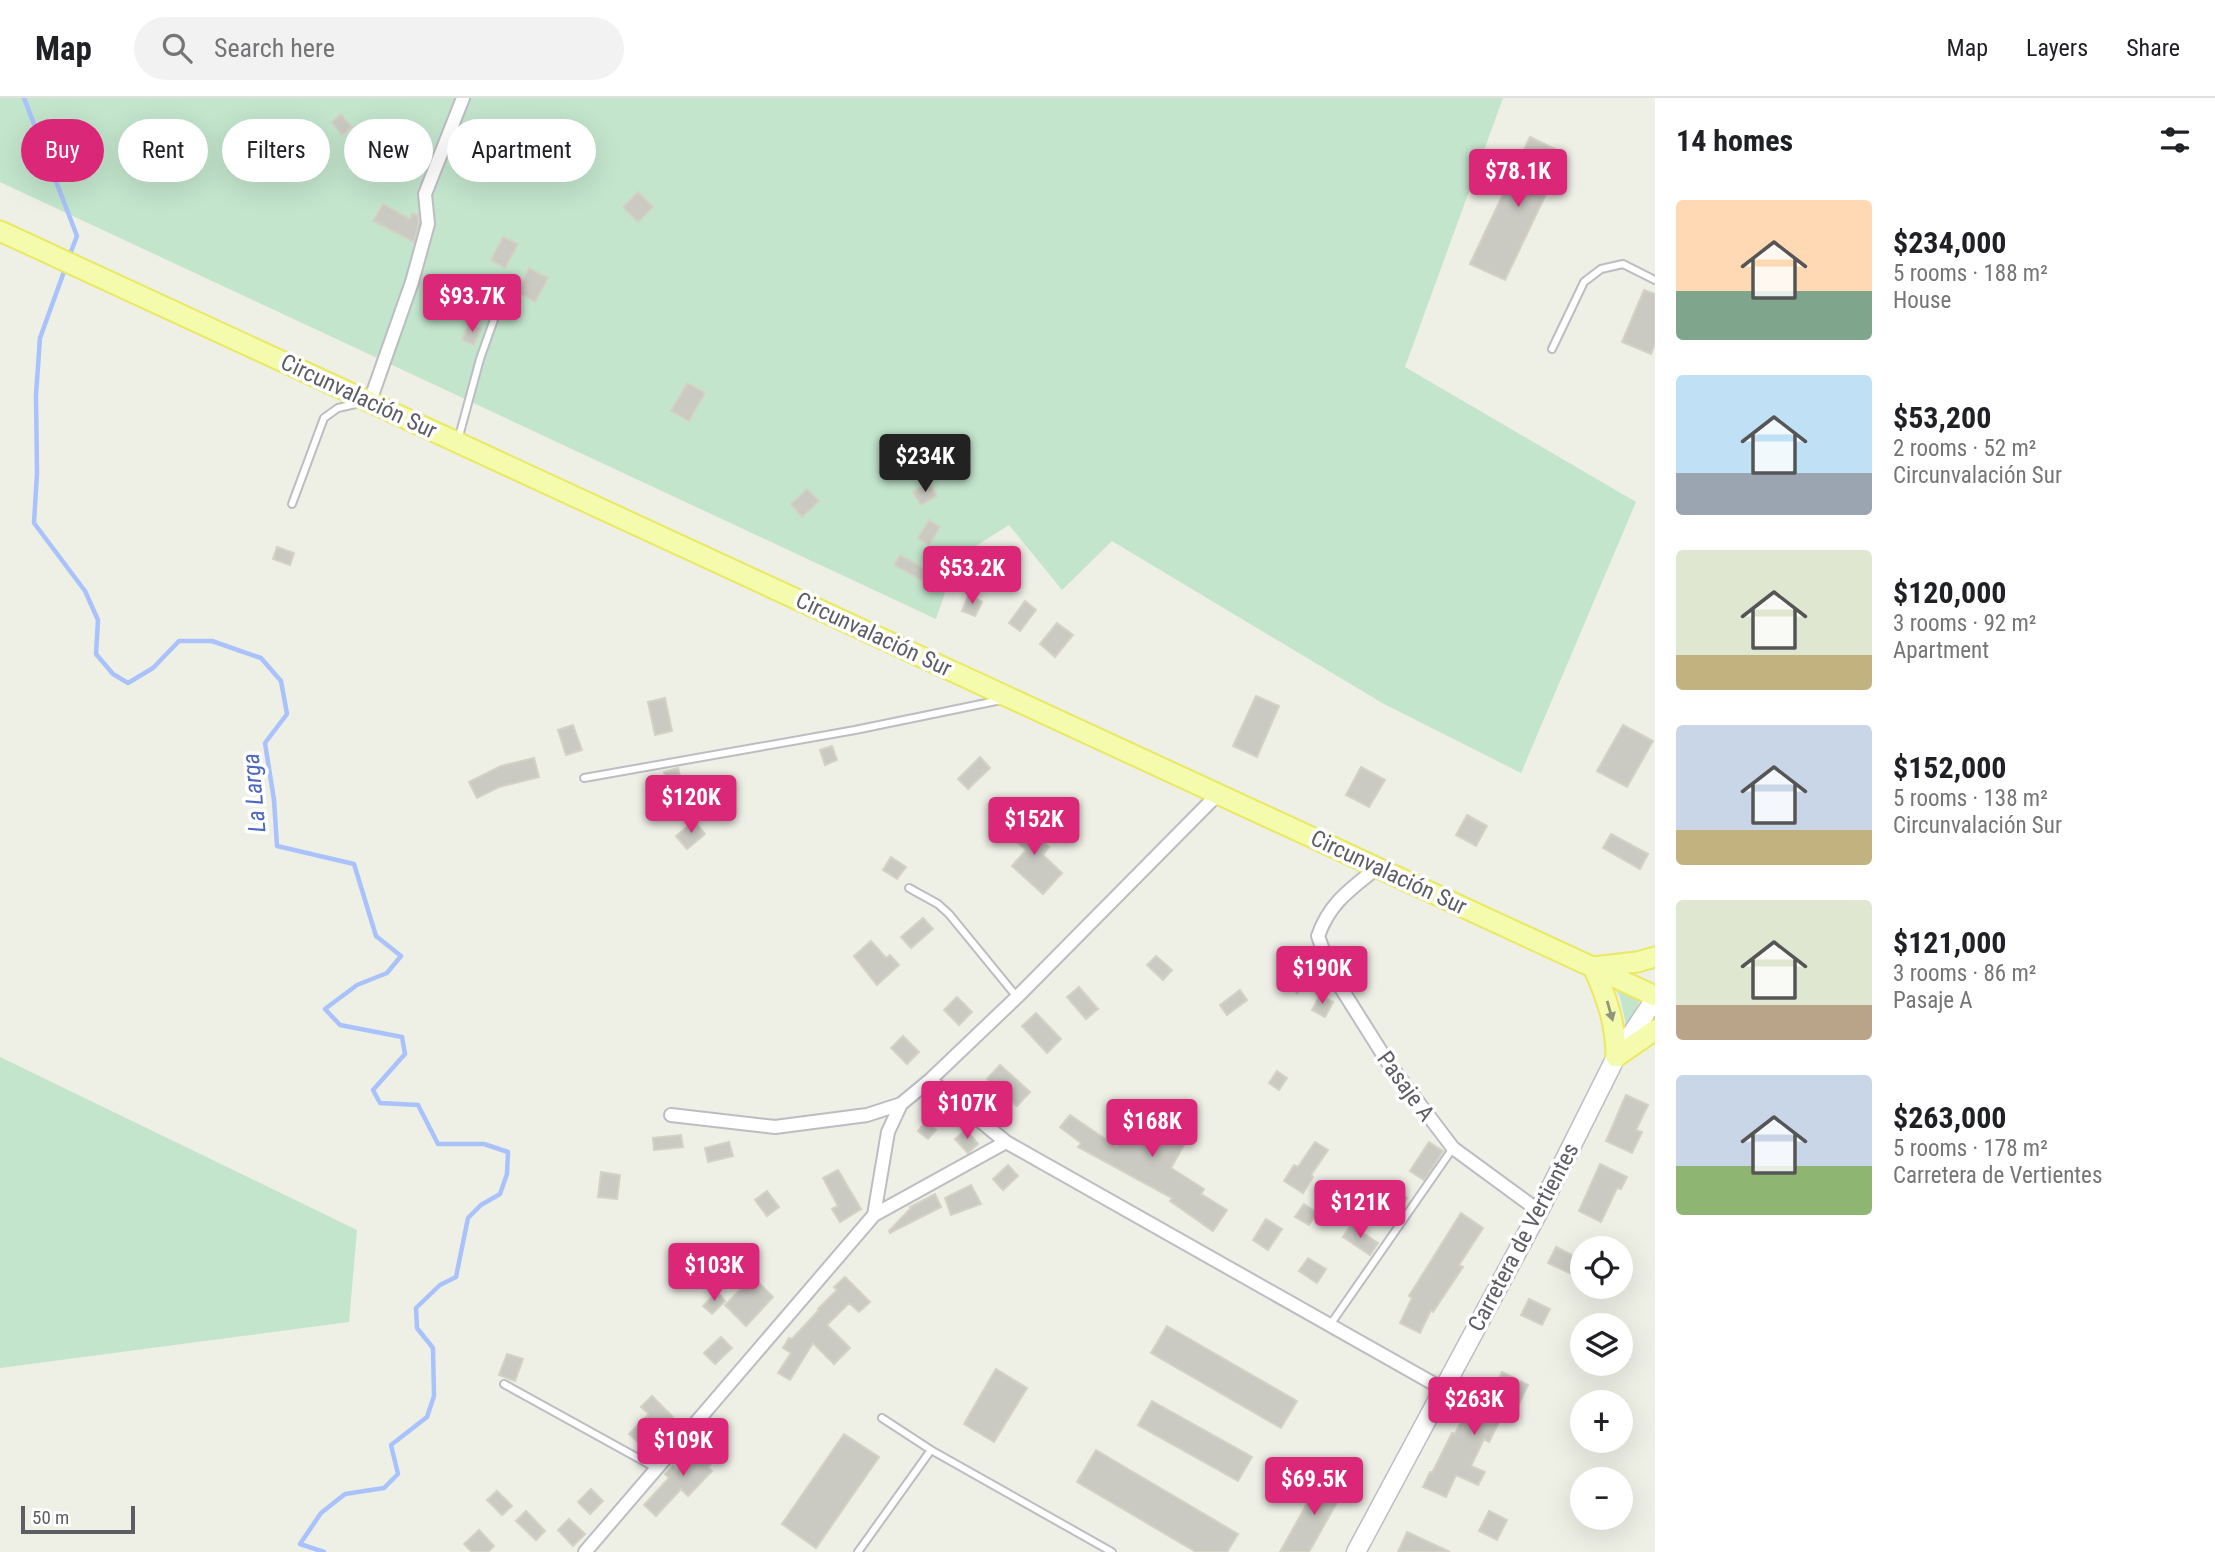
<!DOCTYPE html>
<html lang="en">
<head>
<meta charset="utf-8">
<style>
	body { margin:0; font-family:"Roboto Condensed",sans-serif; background:#f2f2f2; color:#202124; height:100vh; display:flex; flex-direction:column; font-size:26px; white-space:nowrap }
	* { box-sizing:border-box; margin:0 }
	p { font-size:23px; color:#757577 }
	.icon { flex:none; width:38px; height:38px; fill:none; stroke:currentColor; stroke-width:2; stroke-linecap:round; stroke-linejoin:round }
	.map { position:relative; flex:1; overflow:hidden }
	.panel { display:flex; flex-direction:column; background:#fff; width:560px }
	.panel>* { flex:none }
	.hud { position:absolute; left:21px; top:21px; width:665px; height:63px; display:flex; gap:14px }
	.tools { position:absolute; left:1570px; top:1138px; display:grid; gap:14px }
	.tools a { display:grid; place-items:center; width:63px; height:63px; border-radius:50%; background:#fff; box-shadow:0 7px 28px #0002; font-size:35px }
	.scale { position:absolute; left:21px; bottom:18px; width:114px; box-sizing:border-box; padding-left:7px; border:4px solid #5d5e65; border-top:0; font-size:19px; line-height:24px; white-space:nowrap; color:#5d5e65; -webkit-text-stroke:5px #fff; paint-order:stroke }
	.price { position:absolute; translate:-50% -60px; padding:0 16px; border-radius:7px; background:#db2777; color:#fff; font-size:23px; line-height:46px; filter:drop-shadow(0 2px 4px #0008) }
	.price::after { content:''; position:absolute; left:50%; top:42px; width:21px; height:16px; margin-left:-10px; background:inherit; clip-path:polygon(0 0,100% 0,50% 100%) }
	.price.current { background:#222; color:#fff }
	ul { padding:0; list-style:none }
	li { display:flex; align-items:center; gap:21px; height:175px; padding:0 21px }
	li span { display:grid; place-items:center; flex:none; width:196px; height:140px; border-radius:7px; color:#555 }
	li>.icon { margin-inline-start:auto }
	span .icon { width:84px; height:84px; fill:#fffc; stroke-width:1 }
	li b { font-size:30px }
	h2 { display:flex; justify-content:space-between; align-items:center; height:84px; padding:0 21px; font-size:30px }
	.chip { padding:0 24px; border-radius:32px; background:#fff; box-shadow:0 7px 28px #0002; font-size:24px; line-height:63px }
	.chip.current { background:#db2777; color:#fff }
	header { display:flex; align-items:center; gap:42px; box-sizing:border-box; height:98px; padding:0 35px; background:#fff; border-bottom:2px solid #e0e0e0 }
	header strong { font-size:33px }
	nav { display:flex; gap:38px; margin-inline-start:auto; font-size:24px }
	.search { width:490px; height:63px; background:#f2f2f2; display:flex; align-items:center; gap:18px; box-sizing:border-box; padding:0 24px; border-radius:38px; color:#757577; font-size:26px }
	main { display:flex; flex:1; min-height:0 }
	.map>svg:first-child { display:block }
</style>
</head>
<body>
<header>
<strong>Map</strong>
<div class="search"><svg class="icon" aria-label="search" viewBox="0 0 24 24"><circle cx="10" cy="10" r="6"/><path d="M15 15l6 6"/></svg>Search here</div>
<nav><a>Map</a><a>Layers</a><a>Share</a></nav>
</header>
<main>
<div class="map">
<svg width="1655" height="1454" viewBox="0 0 1655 1454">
	<rect width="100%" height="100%" fill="#eeefe5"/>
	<!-- green -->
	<path fill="#c3e5cc" d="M0,0H1503L1405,269L1636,404L1521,675L1384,606L1112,443L1062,492L1009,427L957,460L936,521L0,84Z
		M1612,885L1641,900L1627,931L1620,899Z
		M0,959L357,1132L349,1224L0,1270Z"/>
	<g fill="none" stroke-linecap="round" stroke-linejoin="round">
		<!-- stream -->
		<path stroke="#a9c2fb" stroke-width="4.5" d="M24,0L77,138L69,159
			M65,171L40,240L36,297L37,375L34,425L85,493L98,522L96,556L113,576L128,585L153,570L179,543H212L261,560L281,583L287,616L265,645L274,702L277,748L354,766L376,838L401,858L387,875L357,887L325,911L340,927L402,939L405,956L373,992L380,1005L418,1007L438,1046H484L508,1054L507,1076L500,1096L481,1107L468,1120L456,1179L440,1187L416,1210L417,1230L433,1250L434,1298L427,1319L391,1347L398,1376L384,1390L345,1396L321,1415L300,1446L324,1454"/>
	</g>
	<!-- building -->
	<path fill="#cac9c2" stroke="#d3d2c4" stroke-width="2" d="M341,16L352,29L342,37L332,24Z
		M1530,39L1565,56L1505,182L1470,166Z
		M638,94L653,109L638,124L623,109Z
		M383,106L410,121L412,115L418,117L419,125L414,144L373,123Z
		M503,139L518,146L505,170L491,162Z
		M529,170L548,180L535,204L517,194Z
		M453,178L472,187L462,207L443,199Z
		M1644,192L1655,196V246L1651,256L1622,244Z
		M469,225L481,230L474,247L462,242Z
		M687,285L705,295L689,323L671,313Z
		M929,384L937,398L921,407L913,394Z
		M807,391L819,403L802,419L791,406Z
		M929,422L940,429L929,447L918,440Z
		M277,449L294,455L290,467L273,461Z
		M900,457L929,473L923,483L894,467Z
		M969,496L982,504L975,518L962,513Z
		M1025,503L1036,512L1020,533L1009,525Z
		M1057,525L1073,537L1055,559L1040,546Z
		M1256,598L1279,608L1257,659L1233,648Z
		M665,600L672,633L655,637L648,604Z
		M573,627L582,652L566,657L558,632Z
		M1623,627L1653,643L1627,689L1597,673Z
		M832,648L837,662L825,667L820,652Z
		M980,659L990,670L968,691L958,681Z
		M534,660L539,679L499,689L477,700L469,684L501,668Z
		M1361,669L1385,682L1369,709L1346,697Z
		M678,670L683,690L669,693L664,674Z
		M1026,717L1035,725L1029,731L1049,749L1043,757L1062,775L1043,796L1012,768L1026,752L1008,736Z
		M1467,717L1487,728L1476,748L1456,737Z
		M694,723L705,736L687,751L676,738Z
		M1611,736L1648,756L1640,771L1603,750Z
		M891,759L906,769L897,781L883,772Z
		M923,820L933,831L911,850L901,839Z
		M871,843L886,860L890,857L899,867L877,887L854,858Z
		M1156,858L1172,872L1163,882L1147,867Z
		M1302,874L1310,883L1297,895L1289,886Z
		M1079,889L1098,911L1086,921L1067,899Z
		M1240,892L1247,902L1227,917L1220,907Z
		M1320,897L1333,904L1325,919L1312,912Z
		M957,899L972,914L959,927L944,912Z
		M1036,915L1061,941L1047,955L1022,928Z
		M903,938L919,954L907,966L891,950Z
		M1000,967L1030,994L1017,1008L987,981Z
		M1277,973L1287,980L1279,992L1269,985Z
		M1626,997L1648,1007L1636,1032L1642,1034L1632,1055L1606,1043Z
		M1143,1003L1193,1031L1171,1070L1204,1091L1201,1096L1227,1112L1213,1133L1170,1103L1172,1100L1078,1049L1081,1045L1060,1029L1070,1017L1117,1049Z
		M926,1023L936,1032L928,1041L918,1033Z
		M966,1032L978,1046L968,1055L955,1041Z
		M681,1037L683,1049L654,1052L653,1040Z
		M729,1044L733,1058L708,1064L705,1050Z
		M1315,1044L1328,1052L1311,1077L1313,1079L1303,1095L1284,1083L1294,1067L1298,1069Z
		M1429,1044L1443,1053L1424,1082L1410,1073Z
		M1600,1066L1627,1079L1621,1091L1617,1090L1601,1124L1579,1113Z
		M1008,1067L1018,1078L1003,1092L993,1081Z
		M838,1072L861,1111L840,1124L832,1111L838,1108L823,1080Z
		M601,1074L620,1077L617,1101L598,1099Z
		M971,1087L981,1106L951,1117L945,1100Z
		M1391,1090L1407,1100L1394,1120L1378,1110Z
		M767,1093L779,1109L767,1118L755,1102Z
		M935,1096L941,1109L890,1135L889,1133L911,1110L910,1109Z
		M1304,1106L1317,1115L1309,1127L1295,1119Z
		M1461,1115L1483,1130L1459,1167L1463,1169L1433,1214L1431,1212L1420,1235L1400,1225L1412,1200L1409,1198Z
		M1266,1121L1282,1131L1268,1152L1253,1142Z
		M1351,1127L1378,1145L1370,1157L1343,1139Z
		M1556,1149L1582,1162V1171L1578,1179L1548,1165Z
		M1308,1160L1326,1171L1317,1185L1299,1173Z
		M753,1179L773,1199L746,1228L725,1207Z
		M845,1179L870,1204L859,1214L849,1205L827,1227L850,1250L834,1266L813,1245L790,1282L778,1275L791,1255L783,1250L789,1240L792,1241L819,1212L818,1211L837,1192L834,1189Z
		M717,1194L725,1203L712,1216L703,1208Z
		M1529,1201L1550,1211L1542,1227L1521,1217Z
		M1167,1228L1297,1303L1281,1330L1151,1255Z
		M721,1239L732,1250L715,1266L704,1255Z
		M507,1256L523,1261L515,1283L499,1277Z
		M996,1271L1027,1290L994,1344L964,1326Z
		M1502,1274L1528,1287L1516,1312L1507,1308L1489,1344L1484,1341L1471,1368L1485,1374L1478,1387L1456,1377L1446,1399L1423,1389L1430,1374L1432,1375L1452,1335L1455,1336L1466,1313L1480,1319Z
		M652,1298L673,1319L643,1349L629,1336L649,1316L641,1309Z
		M1152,1303L1252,1359L1238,1383L1138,1327Z
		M844,1336L879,1359L816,1450L782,1426Z
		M704,1344L718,1358L708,1369L712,1373L688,1398L681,1391L656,1418L644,1407L669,1380L665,1376L673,1368L677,1372Z
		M1096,1352L1238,1436L1227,1454H1196L1077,1384Z
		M1323,1377L1345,1390L1309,1454H1280Z
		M591,1391L603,1403L590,1416L578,1404Z
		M497,1393L512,1408L502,1417L487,1402Z
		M526,1413L545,1433L536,1442L516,1423Z
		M1489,1413L1507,1422L1497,1442L1479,1433Z
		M569,1421L585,1436L573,1448L558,1432Z
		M479,1432L494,1448L488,1454H472L464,1446Z
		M1407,1434L1450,1454H1398Z"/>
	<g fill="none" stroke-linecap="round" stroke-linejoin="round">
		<defs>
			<path id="lane" d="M1552,251L1584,184L1601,171L1623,166L1655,182
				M458,342L480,261L503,196
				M292,406L324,320L338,310L360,305
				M584,680L855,632L1001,602
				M909,790L938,806L949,816L1017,899
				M1330,1227L1453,1050
				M504,1286L656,1370
				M882,1320L931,1352L1112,1454
				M858,1454L931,1352"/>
			<path id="street" d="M370,303L412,184L428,126L425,96L463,0
				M1378,769C1351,791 1330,804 1318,838L1331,874L1387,963L1453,1050L1539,1113
				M930,982L1006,1044L1443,1291
				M671,1017L775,1029L867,1017L901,1006
				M874,1117L1006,1044
				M585,1454L874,1117L888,1034L901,1006L930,982L1017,899L1219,695"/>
			<path id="secondary" d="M1356,1454L1539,1113L1616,959L1655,901"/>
			<path id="primary" d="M0,133L1655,898
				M1616,959C1616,926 1607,900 1593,869L1637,864L1655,859
				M1616,959L1655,932"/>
		</defs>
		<!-- lane casing -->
		<use href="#lane" stroke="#bcbdc3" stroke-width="10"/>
		<!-- street casing -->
		<use href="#street" stroke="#bcbdc3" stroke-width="16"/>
		<!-- secondary casing -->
		<use href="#secondary" stroke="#bdbec5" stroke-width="21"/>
		<!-- primary casing -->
		<use href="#primary" stroke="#ebe861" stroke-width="23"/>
		<!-- lane -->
		<use href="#lane" stroke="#fff" stroke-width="6"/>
		<!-- street -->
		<use href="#street" stroke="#fff" stroke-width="12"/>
		<!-- secondary -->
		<use href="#secondary" stroke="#fff" stroke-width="18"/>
		<!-- primary -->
		<use href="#primary" stroke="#f4fbad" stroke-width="19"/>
	</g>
	<!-- one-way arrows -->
	<defs><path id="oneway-solid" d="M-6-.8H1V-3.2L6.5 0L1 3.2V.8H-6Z" transform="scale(1.75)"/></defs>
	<use fill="#92957e" href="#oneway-solid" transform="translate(1610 913) rotate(74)"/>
	<g text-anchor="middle" stroke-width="7" stroke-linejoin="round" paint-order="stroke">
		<!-- street labels -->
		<g font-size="23" fill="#5d5e65" stroke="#fff">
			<text transform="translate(359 298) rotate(25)" y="8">Circunvalación Sur</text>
			<text transform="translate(874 536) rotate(25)" y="8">Circunvalación Sur</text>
			<text transform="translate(1389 774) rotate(25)" y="8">Circunvalación Sur</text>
			<text transform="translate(1406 988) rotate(54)" y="8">Pasaje A</text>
			<text transform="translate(1523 1139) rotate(-62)" y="8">Carretera de Vertientes</text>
		</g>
		<!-- water labels -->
		<g font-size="24" font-style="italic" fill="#4b66be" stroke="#fff">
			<text transform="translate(254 695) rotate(-95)" y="8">La Larga</text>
		</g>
	</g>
</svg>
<div class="tools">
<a><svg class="icon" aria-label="locate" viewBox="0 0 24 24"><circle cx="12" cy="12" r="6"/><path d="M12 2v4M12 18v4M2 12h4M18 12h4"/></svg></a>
<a><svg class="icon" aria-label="layers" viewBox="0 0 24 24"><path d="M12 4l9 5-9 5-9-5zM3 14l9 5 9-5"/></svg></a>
<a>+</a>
<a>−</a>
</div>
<div class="scale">50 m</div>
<b class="price" style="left:1518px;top:111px">$78.1K</b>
<b class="price" style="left:472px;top:236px">$93.7K</b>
<b class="price current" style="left:925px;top:396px">$234K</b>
<b class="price" style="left:972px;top:508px">$53.2K</b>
<b class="price" style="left:691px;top:737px">$120K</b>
<b class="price" style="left:1034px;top:759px">$152K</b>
<b class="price" style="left:1322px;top:908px">$190K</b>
<b class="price" style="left:967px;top:1043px">$107K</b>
<b class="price" style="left:1152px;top:1061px">$168K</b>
<b class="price" style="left:1360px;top:1142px">$121K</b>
<b class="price" style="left:714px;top:1205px">$103K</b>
<b class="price" style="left:1474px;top:1339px">$263K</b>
<b class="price" style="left:683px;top:1380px">$109K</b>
<b class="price" style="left:1314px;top:1419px">$69.5K</b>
<div class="hud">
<a class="chip current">Buy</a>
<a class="chip">Rent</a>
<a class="chip">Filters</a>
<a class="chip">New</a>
<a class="chip">Apartment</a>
</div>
</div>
<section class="panel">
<h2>14 homes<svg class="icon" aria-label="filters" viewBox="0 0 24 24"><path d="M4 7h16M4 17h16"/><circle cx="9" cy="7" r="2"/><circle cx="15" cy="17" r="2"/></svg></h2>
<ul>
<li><span style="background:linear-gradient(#ffd9b3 65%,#7fa58c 0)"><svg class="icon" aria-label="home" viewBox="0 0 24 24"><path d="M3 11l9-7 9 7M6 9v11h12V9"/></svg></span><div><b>$234,000</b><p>5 rooms · 188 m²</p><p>House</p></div></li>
<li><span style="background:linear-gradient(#bfe0f5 70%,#9aa5b1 0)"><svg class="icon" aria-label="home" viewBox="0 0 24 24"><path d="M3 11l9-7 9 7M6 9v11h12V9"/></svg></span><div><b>$53,200</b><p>2 rooms · 52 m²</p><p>Circunvalación Sur</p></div></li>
<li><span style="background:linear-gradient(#dfe7d0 75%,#c2b280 0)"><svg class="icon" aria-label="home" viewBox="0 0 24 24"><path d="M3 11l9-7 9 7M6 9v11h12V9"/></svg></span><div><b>$120,000</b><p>3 rooms · 92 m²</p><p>Apartment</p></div></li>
<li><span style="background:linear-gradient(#c9d6e8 75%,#c2b280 0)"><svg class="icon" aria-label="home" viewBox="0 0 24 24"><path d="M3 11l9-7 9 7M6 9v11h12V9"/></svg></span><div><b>$152,000</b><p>5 rooms · 138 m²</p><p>Circunvalación Sur</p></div></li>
<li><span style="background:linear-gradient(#dfe7d0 75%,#b9a48a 0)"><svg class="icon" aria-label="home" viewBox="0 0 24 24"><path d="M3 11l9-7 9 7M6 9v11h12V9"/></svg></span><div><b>$121,000</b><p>3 rooms · 86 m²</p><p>Pasaje A</p></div></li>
<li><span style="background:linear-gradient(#c9d6e8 65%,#8fb573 0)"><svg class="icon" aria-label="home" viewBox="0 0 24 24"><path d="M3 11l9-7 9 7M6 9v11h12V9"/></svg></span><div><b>$263,000</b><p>5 rooms · 178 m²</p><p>Carretera de Vertientes</p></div></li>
</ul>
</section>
</main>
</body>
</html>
